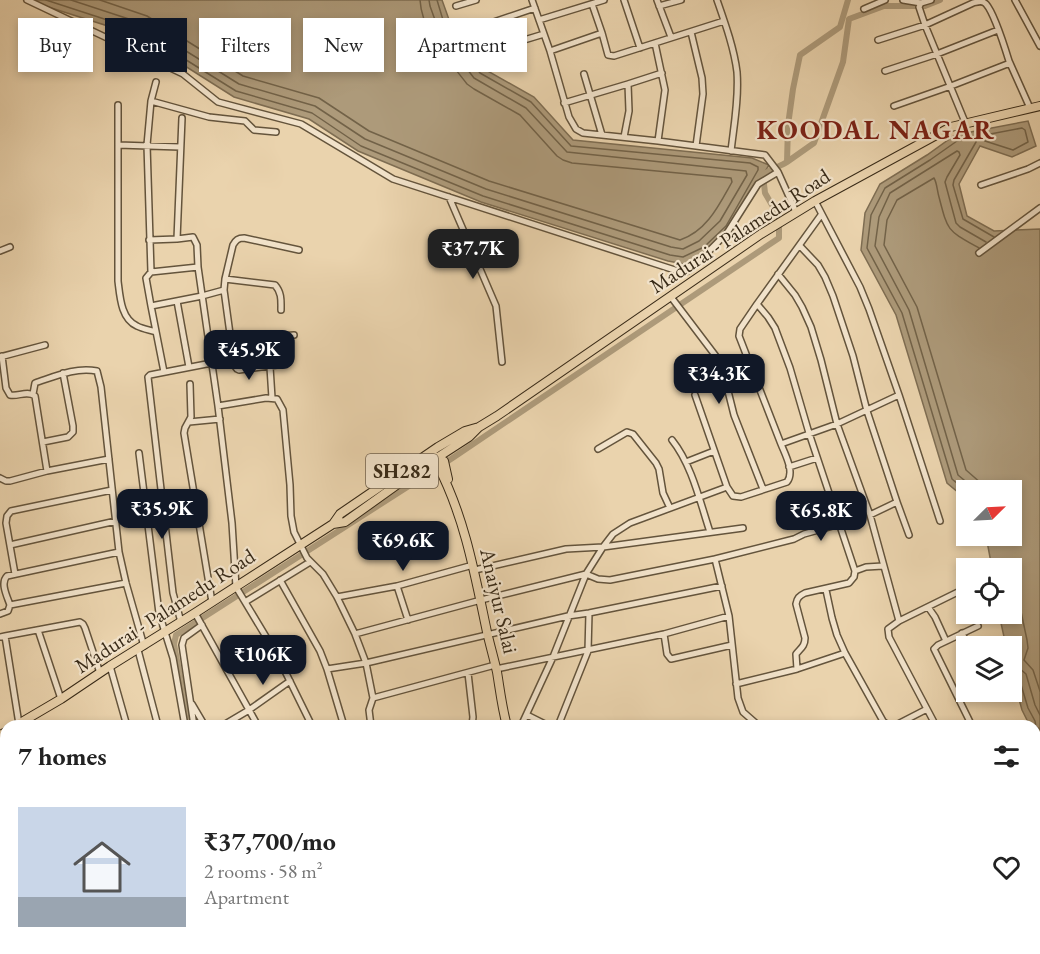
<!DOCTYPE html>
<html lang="en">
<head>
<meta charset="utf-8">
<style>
	body { margin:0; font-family:"EB Garamond",serif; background:#f6f6f6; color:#222; height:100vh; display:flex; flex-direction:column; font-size:22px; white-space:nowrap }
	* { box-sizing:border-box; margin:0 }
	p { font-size:20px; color:#767676 }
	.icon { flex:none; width:33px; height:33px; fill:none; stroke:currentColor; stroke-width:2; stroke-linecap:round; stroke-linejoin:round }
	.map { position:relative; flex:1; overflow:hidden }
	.side { position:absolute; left:0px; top:720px; width:1041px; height:234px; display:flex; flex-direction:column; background:#fff; border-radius:18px 18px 0 0; box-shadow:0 3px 9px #0003 }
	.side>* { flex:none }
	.banner { position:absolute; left:18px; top:18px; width:600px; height:54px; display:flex; gap:12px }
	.needle { width:39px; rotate:66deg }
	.fabs { position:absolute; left:956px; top:480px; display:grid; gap:12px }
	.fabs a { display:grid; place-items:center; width:66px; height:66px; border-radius:0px; background:#fff; box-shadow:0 3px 9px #0003; font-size:30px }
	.price { position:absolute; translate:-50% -51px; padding:0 14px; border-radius:12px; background:#111827; color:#fff; font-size:20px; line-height:39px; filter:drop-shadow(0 2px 3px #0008) }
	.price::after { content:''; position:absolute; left:50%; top:36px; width:18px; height:14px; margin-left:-9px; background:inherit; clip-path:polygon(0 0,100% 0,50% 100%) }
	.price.current { background:#222; color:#fff }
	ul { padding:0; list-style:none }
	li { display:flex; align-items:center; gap:18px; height:150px; padding:0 18px }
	li span { display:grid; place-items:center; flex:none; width:168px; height:120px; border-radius:0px; color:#555 }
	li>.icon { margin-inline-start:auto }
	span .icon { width:72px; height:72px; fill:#fffc; stroke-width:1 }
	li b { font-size:26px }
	h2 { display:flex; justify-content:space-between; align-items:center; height:72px; padding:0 18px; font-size:26px }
	.tag { padding:0 21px; border-radius:0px; background:#fff; box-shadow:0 3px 9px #0003; font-size:21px; line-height:54px }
	.tag.current { background:#111827; color:#fff }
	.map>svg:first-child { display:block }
</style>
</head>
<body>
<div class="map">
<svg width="1040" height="954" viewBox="0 0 1040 954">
	<rect width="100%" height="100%" fill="#ead3ad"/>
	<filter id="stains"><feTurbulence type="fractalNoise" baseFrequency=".00333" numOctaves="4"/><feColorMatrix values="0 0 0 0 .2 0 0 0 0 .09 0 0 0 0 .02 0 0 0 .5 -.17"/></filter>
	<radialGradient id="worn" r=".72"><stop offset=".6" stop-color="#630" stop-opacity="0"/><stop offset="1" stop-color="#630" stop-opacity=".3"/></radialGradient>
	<!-- water -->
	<path fill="#ad9a7a" stroke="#7e6d52" stroke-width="1.5" d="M35,0H442L452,28L484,69L534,97L573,140L752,158L769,165L730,230L707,253L684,264L668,261L481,202L358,151L309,119L234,97L136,35L42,5Z
		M1028,121L1036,146L1012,157L980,146L959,184L967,216L994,231L1040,229V737L1035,733V726H1030L1022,710L1011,671V646H1006L999,614H1011V568H992L986,536H1011V490H966V499L947,483L896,315L861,250L865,213L880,184L927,155L955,135Z"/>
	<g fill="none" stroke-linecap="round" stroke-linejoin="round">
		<!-- shore -->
		<path stroke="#726248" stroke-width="1.5" d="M46,0L138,30L236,91L312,113L361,146L483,196L670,255L683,257L704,247L726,226L758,170V167L750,163L571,146L531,102L480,73L446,30L437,0
			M71,0L141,23L239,84L315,106L365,139L486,189L671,247L683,249L699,241L720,221L747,175L746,171L567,152L526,108L474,78L440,34L430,6L429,0
			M100,0L147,16L243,76L319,98L369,131L489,181L680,240C707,231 719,205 732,182L731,178L572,163L563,160L557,156L520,115L474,89L467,84C448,59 422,33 420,0
			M1022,128L1025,130L1028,142L1013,150L985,141L983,139L985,135Z
			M979,248C947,230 948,232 939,197C937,190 937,183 934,178L897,200L887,220L884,245L917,307L966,470L982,484L987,490
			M976,490L958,475L909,310L875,246L879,217L890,193L957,151L959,152L960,155L947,177L945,182L956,223L960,227L986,242
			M966,491L952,479L902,313L867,248L871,215L885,188L930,160L957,141L973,138L976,139V142L954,180L953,185L963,219L994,237
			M1011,595L1017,601L1020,607L1027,640L1028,648L1024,660L1033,670L1040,691
			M1011,667L1019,668L1026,674L1035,705L1040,715
			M1011,674L1016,675L1019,678L1028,708L1035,721L1036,727L1040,729"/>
		<!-- canal -->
		<path stroke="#ad9a7a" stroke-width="6" d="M787,162L814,143L843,62L849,19L884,6H925L940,0
			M189,726L174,644L176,635L451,459L779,238V217L765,193L763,175C770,169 779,167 787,162L788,125L793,89L800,55L840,27L848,0
			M0,862L6,874
			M40,948L44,954
			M166,954L169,948"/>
		<defs>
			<path id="street" d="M27,0L183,74L218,102L301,124L393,179L684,273L691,269L727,233L758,184L778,172
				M532,0L550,51L569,117L576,129L583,133L658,141L765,155L778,172L796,212
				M624,0L640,48
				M657,0L671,37
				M717,0C725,23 734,48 737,72C739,98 734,125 731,151
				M903,0L921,3
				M931,0L921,3L919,7L925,25L965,122
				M1015,0L1040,46
				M592,4L602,33
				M456,6L476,0
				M659,6L681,0
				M864,9L885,0
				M539,20L604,0
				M467,31L535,8
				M691,32L702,78L703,94L696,146
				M878,40L925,25L973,3C978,2 982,0 986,4C994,13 1005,48 1009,61C1016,77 1023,92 1030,108
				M655,43L665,90L658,141
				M550,51L602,33L608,55L614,56L724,21
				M478,54L544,34
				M885,71L937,54L998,30
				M584,74L602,135
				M151,101L209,117L245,121L254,130L276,132
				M564,103L628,84
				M118,105V281C120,297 121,319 137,326C143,329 150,330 156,332
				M894,106L951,86L1010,63
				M182,118L177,239L193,237L197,245L198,267L218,406L232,523L236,587L277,655L312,726
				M624,137L629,111L628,84L662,73
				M118,145L180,147
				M981,185L1028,169L1040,163
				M449,197L496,306L502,362
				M149,240L177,239
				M800,246L818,265L825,277L833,296L853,356L867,411L897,502L870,515
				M0,251L10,247
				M979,253L1040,208
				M151,272L147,145L151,101L156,82
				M778,274L795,295L802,307L811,327L821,360L837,424L870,515L899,621L966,588
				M225,279L275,285C282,293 281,301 281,310
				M671,297L718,359L723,371L734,415L763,489
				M177,301L189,367
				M757,304L740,329L739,336L781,444
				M151,306L202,296L224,290
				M231,340L294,335
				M2,356L6,388L10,395C18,397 27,390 35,396L47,471
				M0,357L45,345
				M234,363L224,290L225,279L233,245C236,240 238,238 244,238L299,250
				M270,367L272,398
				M164,372L151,306L146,278L151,272L198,267
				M190,384L191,417L185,428L184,433L212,602
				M33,394L35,383C56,376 75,367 97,371L101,387L119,552L126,583L144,646
				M695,395L727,487
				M899,395L940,521
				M218,406L266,398L277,399L283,410L290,485L291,516L294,532L307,558L323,574L337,597L355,634L366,663L373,698L369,710L371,726
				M189,422L220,419
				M672,440C692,465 700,502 710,532
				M43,442L68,437L73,432V426L63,373
				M598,449L627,432L633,434L656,463L659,469L663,493L670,508
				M139,453L159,613L173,658L185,726
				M686,462L714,451
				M789,467L817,458
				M0,478L6,481H10L47,471L109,459
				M897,502L909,535
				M10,545L116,521
				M715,559L794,539L804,534L840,524
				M475,570L566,549L603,547L613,534L630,523L727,487L733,496L741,497L787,482C795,472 785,454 781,444L837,424L899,395L869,309L860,287L815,201
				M855,571L866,567L883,566
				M15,574L6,523L7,516L11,511L112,490
				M280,580L320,651L327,669L344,726
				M397,586L408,620
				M826,590L832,618L837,635L845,653L883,721L889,726
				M337,597L397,586L473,565
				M245,602L310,562
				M10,605L126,583
				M928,607L935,617L946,641
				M195,613L258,726
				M0,614L8,611L10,605C7,596 0,583 7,576L119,552
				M899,621L888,629L889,637L936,726
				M181,622L173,593L148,377L150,375L155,374L227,360H230L237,369L239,370L285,364
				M38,630L61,699
				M962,633L968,646
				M355,634L481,600L586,574L598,579L610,580L715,559L729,616L738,698L743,712L759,726
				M664,634L667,654L671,659L732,645
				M5,636L80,622L83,624L85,628L100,673
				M0,637L5,636L19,724
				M138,650L158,726
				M110,666L127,726
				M327,669L366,663L568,616L589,613L722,586
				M496,669L664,634L729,616
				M797,669L845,653
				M468,673L473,717L472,726
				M736,684L797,669L796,654C801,648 805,646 805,638L796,604C797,598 799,596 805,593L849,583L854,577L855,571L809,433L790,368L775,328L768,317L757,304L821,215
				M373,698L495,665
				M192,704L205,726
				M527,715L549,726
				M194,726L182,645L184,638L202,625
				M222,726L249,710L290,681
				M521,726L553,657L586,574L603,547L743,528
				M558,726L588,651L589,613
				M894,726L927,709
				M972,726L934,649L938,645L978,626
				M0,746L6,759
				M0,783L6,780
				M1,844L6,843
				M0,923L7,954
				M284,948L286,954
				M333,948L336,954
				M519,948L522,954
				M812,948L814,954
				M856,948L857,954
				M176,954L177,948
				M241,954L261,948
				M381,954L383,948
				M430,954L440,948
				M500,954L512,948
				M741,954L757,948"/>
			<path id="primary" d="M436,457L444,461L448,479
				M426,469L438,466C465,518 475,575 487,632C490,645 494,659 497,672C500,690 502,708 507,726
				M333,524L340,514L438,447L465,431L479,427L497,416L761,234L815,201L951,127L1040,106
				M15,726L61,699L110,666L195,613L333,524L345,522L412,474L469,437L479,427
				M0,735L6,732
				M608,948L609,954
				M615,948L616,954"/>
		</defs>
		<!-- street casing -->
		<use href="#street" stroke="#64543c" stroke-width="8"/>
		<!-- primary casing -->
		<use href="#primary" stroke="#382a17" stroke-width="10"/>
		<!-- street -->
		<use href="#street" stroke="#f1e2ca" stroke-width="5"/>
		<!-- primary -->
		<use href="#primary" stroke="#ead3ad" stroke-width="8"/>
	</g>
	<g text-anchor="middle" stroke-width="4.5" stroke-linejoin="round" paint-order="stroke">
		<!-- shield labels -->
		<rect fill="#f1e2ca" stroke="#70614d" stroke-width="1.5" x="366" y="454" width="72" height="34" rx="4.5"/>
		<g font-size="20" font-weight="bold" fill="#382a17">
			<text x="402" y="478">SH282</text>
		</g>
		<!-- street labels -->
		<g font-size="21" fill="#382a17" stroke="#f1e2ca">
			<text transform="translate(740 231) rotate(-33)" y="7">Madurai - Palamedu Road</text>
			<text transform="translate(499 601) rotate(77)" y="7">Anaiyur Salai</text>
			<text transform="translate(165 611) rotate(-33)" y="7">Madurai - Palamedu Road</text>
		</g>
		<!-- district labels -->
		<g font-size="27" font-weight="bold" letter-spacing="1.5" fill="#7a1f14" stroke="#f1e2ca">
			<text x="876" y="139">KOODAL NAGAR</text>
		</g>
	</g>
	<rect width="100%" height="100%" filter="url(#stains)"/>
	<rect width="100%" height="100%" fill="url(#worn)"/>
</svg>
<div class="fabs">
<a><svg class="needle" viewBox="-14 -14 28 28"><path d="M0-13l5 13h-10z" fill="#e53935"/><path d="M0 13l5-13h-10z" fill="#767676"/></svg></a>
<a><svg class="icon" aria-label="locate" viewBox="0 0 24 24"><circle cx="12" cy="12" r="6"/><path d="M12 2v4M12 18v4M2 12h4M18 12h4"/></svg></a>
<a><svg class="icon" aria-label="layers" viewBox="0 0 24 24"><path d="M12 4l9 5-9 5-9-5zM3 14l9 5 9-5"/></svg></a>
</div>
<b class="price current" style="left:473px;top:280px">₹37.7K</b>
<b class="price" style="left:249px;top:381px">₹45.9K</b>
<b class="price" style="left:719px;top:405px">₹34.3K</b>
<b class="price" style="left:162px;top:540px">₹35.9K</b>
<b class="price" style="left:821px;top:542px">₹65.8K</b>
<b class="price" style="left:403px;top:572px">₹69.6K</b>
<b class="price" style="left:263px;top:686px">₹106K</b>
<div class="banner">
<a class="tag">Buy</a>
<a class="tag current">Rent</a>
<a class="tag">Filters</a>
<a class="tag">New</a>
<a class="tag">Apartment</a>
</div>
<section class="side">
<h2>7 homes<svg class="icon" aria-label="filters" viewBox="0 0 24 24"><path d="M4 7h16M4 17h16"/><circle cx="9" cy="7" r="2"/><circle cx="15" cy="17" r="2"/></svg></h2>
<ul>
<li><span style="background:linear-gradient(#c9d6e8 75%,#9aa5b1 0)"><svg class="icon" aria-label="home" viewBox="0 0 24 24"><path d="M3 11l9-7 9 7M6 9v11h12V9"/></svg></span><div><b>₹37,700/mo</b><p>2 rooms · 58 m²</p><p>Apartment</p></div><svg class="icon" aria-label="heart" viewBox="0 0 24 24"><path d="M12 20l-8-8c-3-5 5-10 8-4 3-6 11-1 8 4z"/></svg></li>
</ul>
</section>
</div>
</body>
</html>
